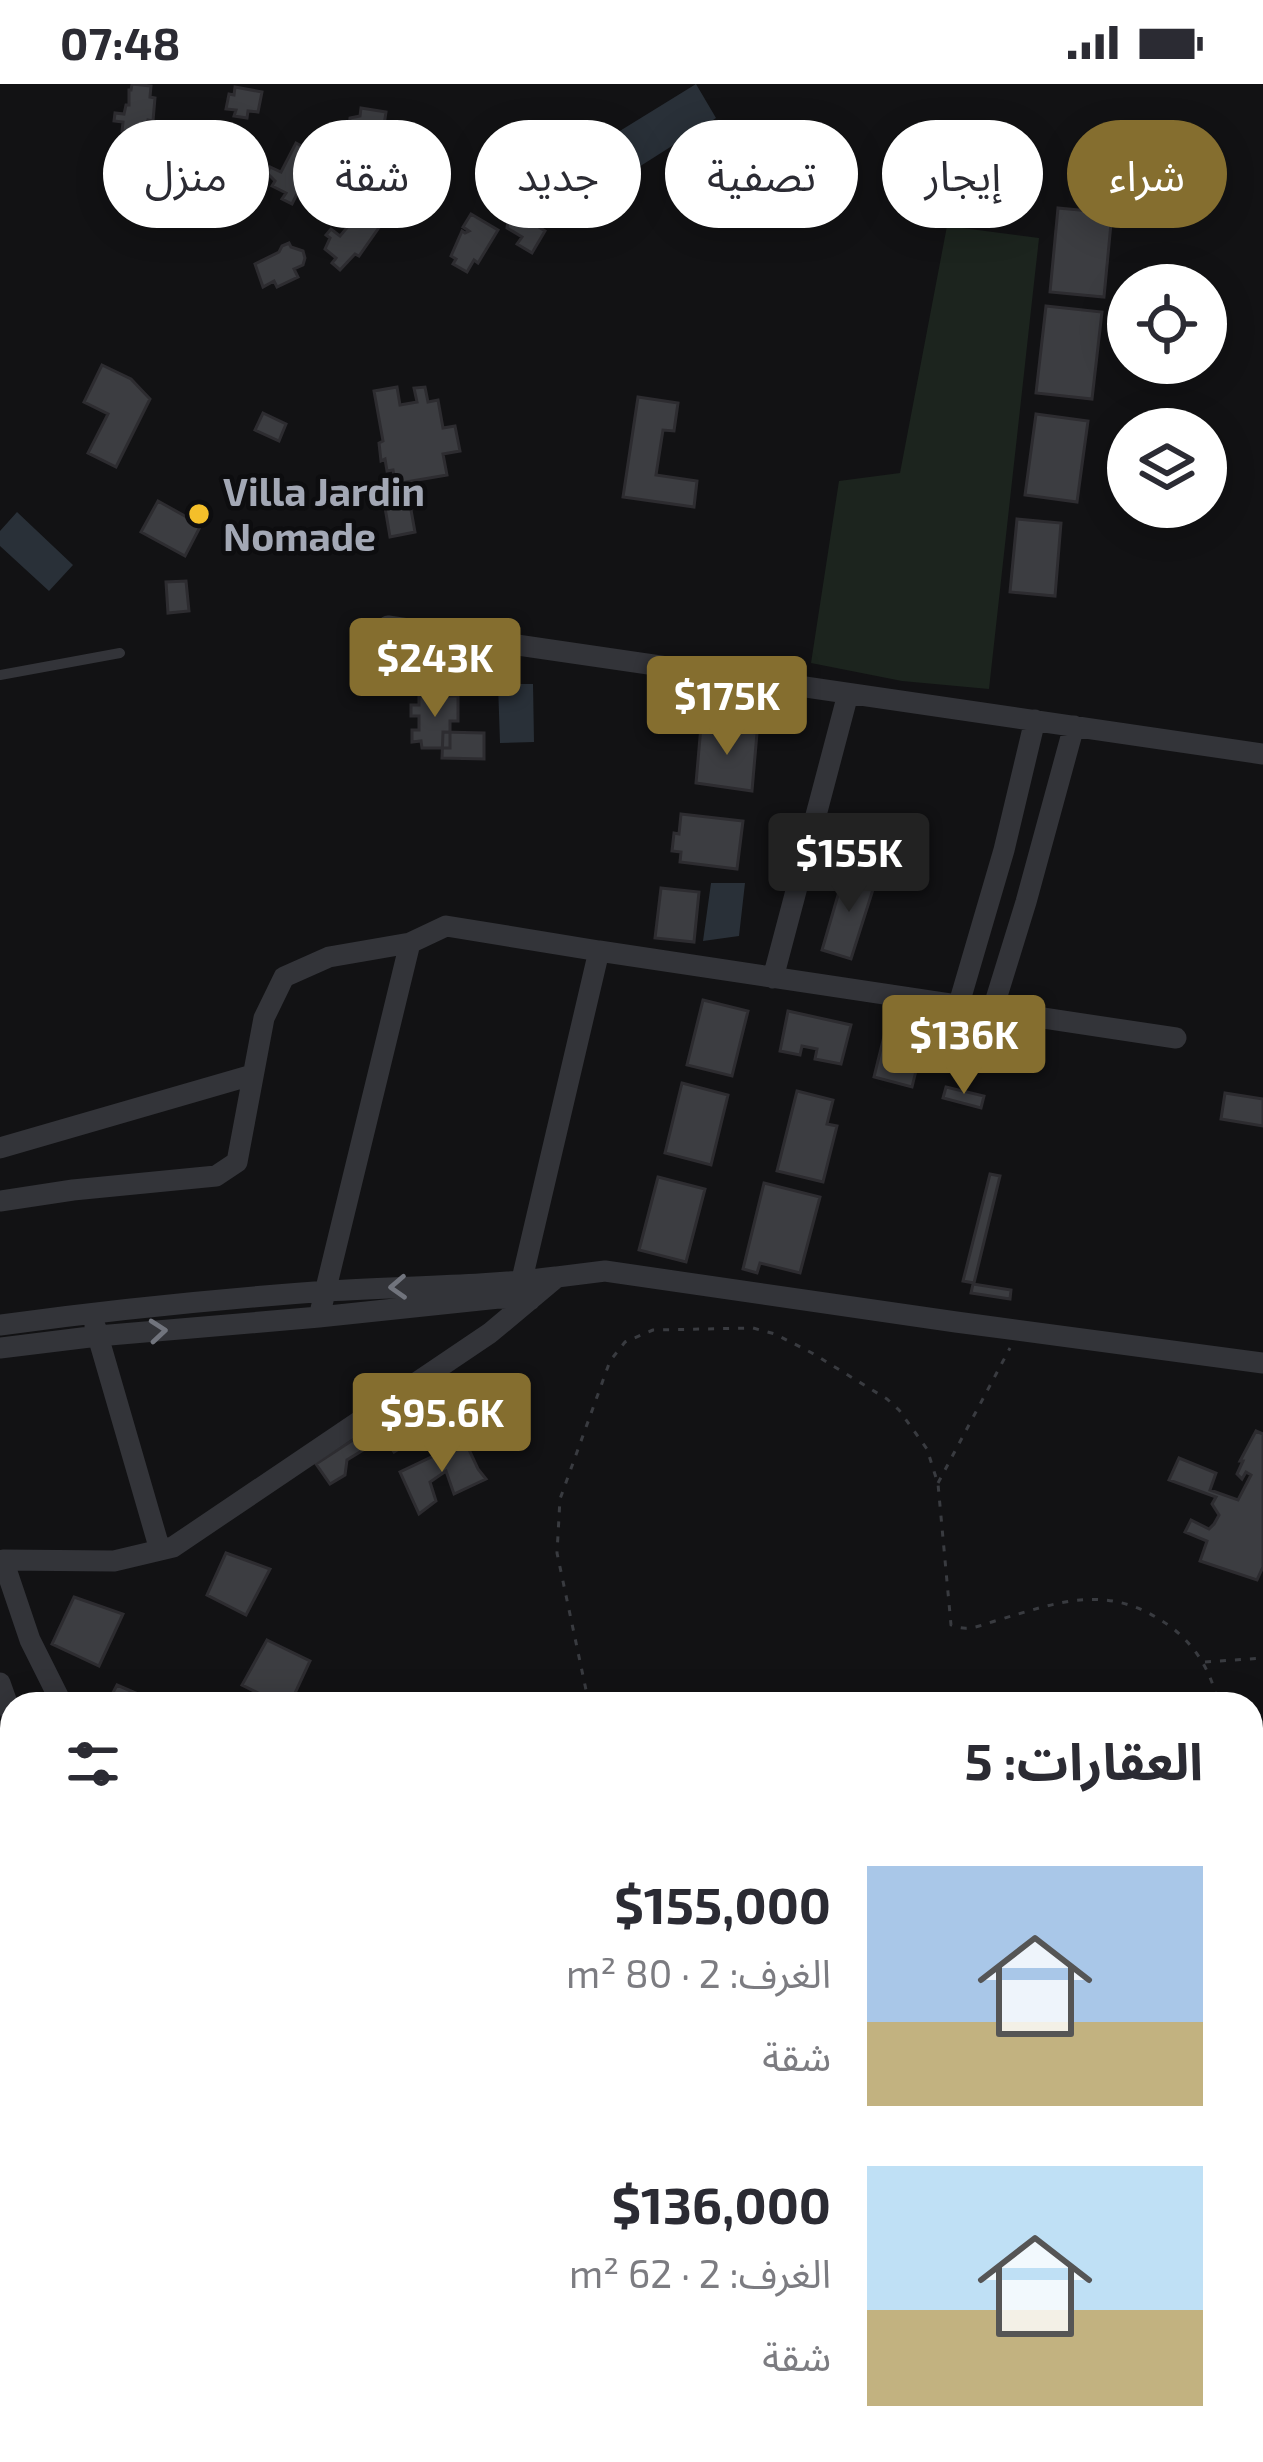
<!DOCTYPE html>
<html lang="ar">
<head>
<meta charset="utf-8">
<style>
	body { margin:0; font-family:"Exo 2","Noto Sans Arabic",sans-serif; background:#f2f2f3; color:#2b2b33; direction:rtl; height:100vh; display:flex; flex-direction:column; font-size:45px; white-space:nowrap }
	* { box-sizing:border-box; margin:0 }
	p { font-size:39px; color:#7c7c81 }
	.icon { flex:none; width:66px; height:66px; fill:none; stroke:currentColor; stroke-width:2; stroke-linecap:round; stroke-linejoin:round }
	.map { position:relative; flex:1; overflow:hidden; direction:ltr }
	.panel { position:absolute; left:0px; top:1608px; width:1263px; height:771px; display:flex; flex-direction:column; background:#fff; border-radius:36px 36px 0 0; box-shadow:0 6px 30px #0003; direction:rtl }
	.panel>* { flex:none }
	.banner { position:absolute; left:36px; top:36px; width:1191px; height:108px; direction:rtl; display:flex; gap:24px }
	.controls { position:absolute; left:1107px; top:180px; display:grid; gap:24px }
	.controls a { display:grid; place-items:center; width:120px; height:120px; border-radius:50%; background:#fff; box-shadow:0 6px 30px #0003; font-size:60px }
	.price { position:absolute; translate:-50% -102px; padding:0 27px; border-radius:12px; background:#856e2f; color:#fff; font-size:39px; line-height:78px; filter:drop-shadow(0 3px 6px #0008) }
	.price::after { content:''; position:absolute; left:50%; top:72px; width:36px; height:27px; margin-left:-18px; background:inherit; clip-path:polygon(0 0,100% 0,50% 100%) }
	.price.selected { background:#222; color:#fff }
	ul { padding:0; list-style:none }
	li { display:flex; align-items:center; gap:36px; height:300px; padding:0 60px }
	li span { display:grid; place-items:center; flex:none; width:336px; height:240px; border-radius:0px; color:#555 }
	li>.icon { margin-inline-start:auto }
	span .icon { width:144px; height:144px; fill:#fffc; stroke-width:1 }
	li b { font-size:51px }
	h2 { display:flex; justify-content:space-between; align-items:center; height:144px; padding:0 60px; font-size:51px }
	.pill { padding:0 42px; border-radius:54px; background:#fff; box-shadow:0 6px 30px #0003; font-size:42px; line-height:108px }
	.pill.selected { background:#856e2f; color:#fff }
	.status { display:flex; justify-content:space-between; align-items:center; height:84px; padding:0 60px; background:#fff; direction:ltr }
	.status svg { height:33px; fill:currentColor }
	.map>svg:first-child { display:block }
</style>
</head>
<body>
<div class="status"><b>07:48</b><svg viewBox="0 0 49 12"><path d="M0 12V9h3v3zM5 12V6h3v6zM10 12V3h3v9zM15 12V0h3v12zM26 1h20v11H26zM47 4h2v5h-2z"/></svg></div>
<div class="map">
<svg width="1263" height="2378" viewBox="0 0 1263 2378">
	<rect width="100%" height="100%" fill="#121214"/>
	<!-- green -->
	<path fill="#1c241e" d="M947,142L1039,154L989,605L902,597L811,579L839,397L900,389Z"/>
	<!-- water -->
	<path fill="#293038" d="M696,0L716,34L631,88L610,53Z
		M17,428L73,481L49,507L0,462V447Z
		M498,600H533L534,658L500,659Z
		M711,799H745L739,852L703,857Z"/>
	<!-- building -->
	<path fill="#3c3d41" stroke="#2d2c30" stroke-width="3" d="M132,0L151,2L150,13L155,14L153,37L148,36L145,57L137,56L138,48L122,47L123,38L114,37L115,29L124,30L126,21H129V6H131Z
		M235,3L262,8L258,28L248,27L247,34L234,32L236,26L226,25L229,10L234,11Z
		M361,24L386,28L380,69L373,67L371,81L356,78L357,73H351V47L355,48L356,43L349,42L350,34L360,32Z
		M296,59L313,68L307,78L312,80L292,120L282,115L286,109L272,102L275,97L267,89L270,83L281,88Z
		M203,61L208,72L219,69L226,87L220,93L223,105L211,110L209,106L203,108L201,102H194L187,86L191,85L190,82L185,84L181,76L187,73L188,68Z
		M433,76L434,95H421L422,100L425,99L426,107L437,106L438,121L429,122L427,127L410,124V119H403L402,102H408V98L398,99L397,83L403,82V78Z
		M537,99L558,111L539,143L545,147L532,169L517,160L522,153L507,144L508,136L503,133L508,125L519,131Z
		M1058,124L1112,129L1104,213L1050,208Z
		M361,127L380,142L359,172L355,170L340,186L332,179L336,174L325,165L330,154L326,151L331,145L340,152Z
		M471,130L498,146L478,179L474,176L467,188L453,180L456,175L451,172L462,147L465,149L469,147L463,143Z
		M289,159L291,163L303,167L305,174L303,181L294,185L298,193L277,203L274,197L263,203L255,180L279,168L282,162Z
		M1046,222L1102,228L1092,315L1036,309Z
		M102,281L131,295L150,315L116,383L88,369L108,330L84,318Z
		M397,303L400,321L417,318L414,304L425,303L428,318L438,316L443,344L455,342L460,367L443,370L447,391L406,398L415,448L390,453L382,406L396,403L393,386L387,387L385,375L381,377L379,359L383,357L374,307Z
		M638,313L678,319L674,347L663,346L656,391L697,397L694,423L623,413Z
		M263,329L286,340L279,357L255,346Z
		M1036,330L1088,337L1077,418L1025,411Z
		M158,417L201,441L185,472L141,448Z
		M1017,435L1061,439L1055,512L1010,508Z
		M186,497L189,527L168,529L166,498Z
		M419,612H458V637H450V664H422L421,657L412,658V646H419V632H411V621H419Z
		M701,642L757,649L752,707L696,699Z
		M443,648L484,649V675L442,674Z
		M681,730L743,737L737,785L680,778L681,768L672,767L674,749L679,750Z
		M845,787L876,796L851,875L822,866Z
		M661,804L699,808L694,858L655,854Z
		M703,916L748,927L732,992L687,981Z
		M788,927L851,941L841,980L815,975L817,965L802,962L800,971L780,967Z
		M888,936L926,946L912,1003L874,993Z
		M682,999L728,1011L711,1081L665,1069Z
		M946,1003L984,1012L981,1024L943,1014Z
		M797,1007L833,1016L827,1040L837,1042L823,1098L777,1087Z
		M1225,1009L1263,1015V1042L1221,1035Z
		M990,1090L1000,1092L974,1199L963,1197Z
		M658,1093L705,1105L686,1178L639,1166Z
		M764,1099L820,1113L800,1189L760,1179L757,1189L743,1185Z
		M973,1200L1011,1206L1010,1215L971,1209Z
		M427,1310L438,1327L427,1337L430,1343L421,1349L413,1337L402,1348L404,1362L394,1368L386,1356L382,1334Z
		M1256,1347L1263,1350V1483L1257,1496L1200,1477L1207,1457L1185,1448L1191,1436L1209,1445L1214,1440L1219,1431L1212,1420L1216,1413L1169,1396L1179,1374L1216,1389L1210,1406L1238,1416L1251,1391L1246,1388L1242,1395L1237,1390L1243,1377H1240Z
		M359,1352L373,1360L347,1376L345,1391L330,1400L316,1380Z
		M465,1357L478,1385L486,1395L454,1410L446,1387L430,1398L436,1417L419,1430L400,1388Z
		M226,1469L270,1485L246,1531L207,1511Z
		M74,1513L123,1530L99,1582L52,1560Z
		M267,1556L310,1577L290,1620H280L242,1601Z
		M117,1601L161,1620H107Z
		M12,2252V2342L0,2338V2265L6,2254Z"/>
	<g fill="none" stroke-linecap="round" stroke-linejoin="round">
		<!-- path -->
		<path stroke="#393b40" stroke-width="3" stroke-dasharray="6 9" stroke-linecap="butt" d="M938,1399L1010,1264
			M1205,1578L1263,1574
			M589,1620L557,1469L560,1415L610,1277L625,1258L653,1246L753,1244L775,1250L812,1269L887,1315L899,1326L927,1365L938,1400L951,1541C967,1548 979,1542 995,1537C1062,1517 1109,1498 1171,1543C1196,1562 1212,1589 1218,1620
			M1263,1790L1254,1868L1263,1872
			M1251,1953L1263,1961
			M425,2378L436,2367"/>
		<!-- service -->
		<path stroke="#333439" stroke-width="10" d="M0,591L120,569"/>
		<!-- minor -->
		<path stroke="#333439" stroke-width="21" d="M388,542L1263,670
			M410,859L446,842L599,867L519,1208
			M599,867L1176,954
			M773,894L848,610
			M958,923L1004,766L1035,636
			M992,928L1026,818L1074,642
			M0,1064L252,991
			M0,1117L73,1106L216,1092L237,1078L264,934L284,893L329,873L410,859L319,1233
			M0,1241C109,1226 218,1215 328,1207C403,1202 481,1203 556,1193
			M95,1242L160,1466
			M0,1264L98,1252L319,1233L499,1214L530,1216
			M0,1599L12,1633
			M62,1620L30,1556L3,1476L114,1477L173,1463L490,1249L557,1193L605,1187L956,1238L1263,1279
			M0,1962L12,1958
			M0,2188L12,2184
			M161,2367L205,2378
			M363,2367L371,2378"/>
	</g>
	<!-- one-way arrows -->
	<defs><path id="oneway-chevron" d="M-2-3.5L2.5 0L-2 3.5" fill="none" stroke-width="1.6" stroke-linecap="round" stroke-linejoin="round" transform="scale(3)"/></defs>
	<g stroke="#71747d">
		<use href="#oneway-chevron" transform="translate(398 1203) rotate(177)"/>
		<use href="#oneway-chevron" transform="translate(158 1247) rotate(-5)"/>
	</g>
	<!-- markers -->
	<circle fill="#f4bf2a" stroke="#0d0d0f" stroke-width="4.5" cx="199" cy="430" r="12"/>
	<g text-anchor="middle" stroke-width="9" stroke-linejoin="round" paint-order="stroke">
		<!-- poi labels -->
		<g font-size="39" font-weight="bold" fill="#a3a8b5" stroke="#0d0d0f" text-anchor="start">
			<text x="223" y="422">Villa Jardin<tspan x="223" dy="45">Nomade</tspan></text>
		</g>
	</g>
</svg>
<div class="controls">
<a><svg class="icon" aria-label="locate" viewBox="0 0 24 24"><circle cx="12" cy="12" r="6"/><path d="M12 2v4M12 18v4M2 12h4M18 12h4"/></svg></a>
<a><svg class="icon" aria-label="layers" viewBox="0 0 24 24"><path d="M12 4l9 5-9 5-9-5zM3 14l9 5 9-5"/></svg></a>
</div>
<b class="price" style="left:435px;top:636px">$243K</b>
<b class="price" style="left:727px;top:674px">$175K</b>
<b class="price selected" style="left:849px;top:831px">$155K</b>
<b class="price" style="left:964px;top:1013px">$136K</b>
<b class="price" style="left:442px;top:1391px">$95.6K</b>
<div class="banner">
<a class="pill selected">شراء</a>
<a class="pill">إيجار</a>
<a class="pill">تصفية</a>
<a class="pill">جديد</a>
<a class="pill">شقة</a>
<a class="pill">منزل</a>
</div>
<section class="panel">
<h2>العقارات: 5<svg class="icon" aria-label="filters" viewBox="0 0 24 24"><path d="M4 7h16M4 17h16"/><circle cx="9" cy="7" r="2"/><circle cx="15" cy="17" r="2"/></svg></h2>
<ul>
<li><span style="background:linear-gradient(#a9c7e8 65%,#c2b280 0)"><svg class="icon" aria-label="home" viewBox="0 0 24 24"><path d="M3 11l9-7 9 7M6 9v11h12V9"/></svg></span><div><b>$155,000</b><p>الغرف: 2 · 80 m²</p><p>شقة</p></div></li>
<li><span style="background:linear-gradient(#bfe0f5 60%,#c2b280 0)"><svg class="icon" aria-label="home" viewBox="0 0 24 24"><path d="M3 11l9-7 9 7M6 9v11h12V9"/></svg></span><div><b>$136,000</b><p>الغرف: 2 · 62 m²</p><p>شقة</p></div></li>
</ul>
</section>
</div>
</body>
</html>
